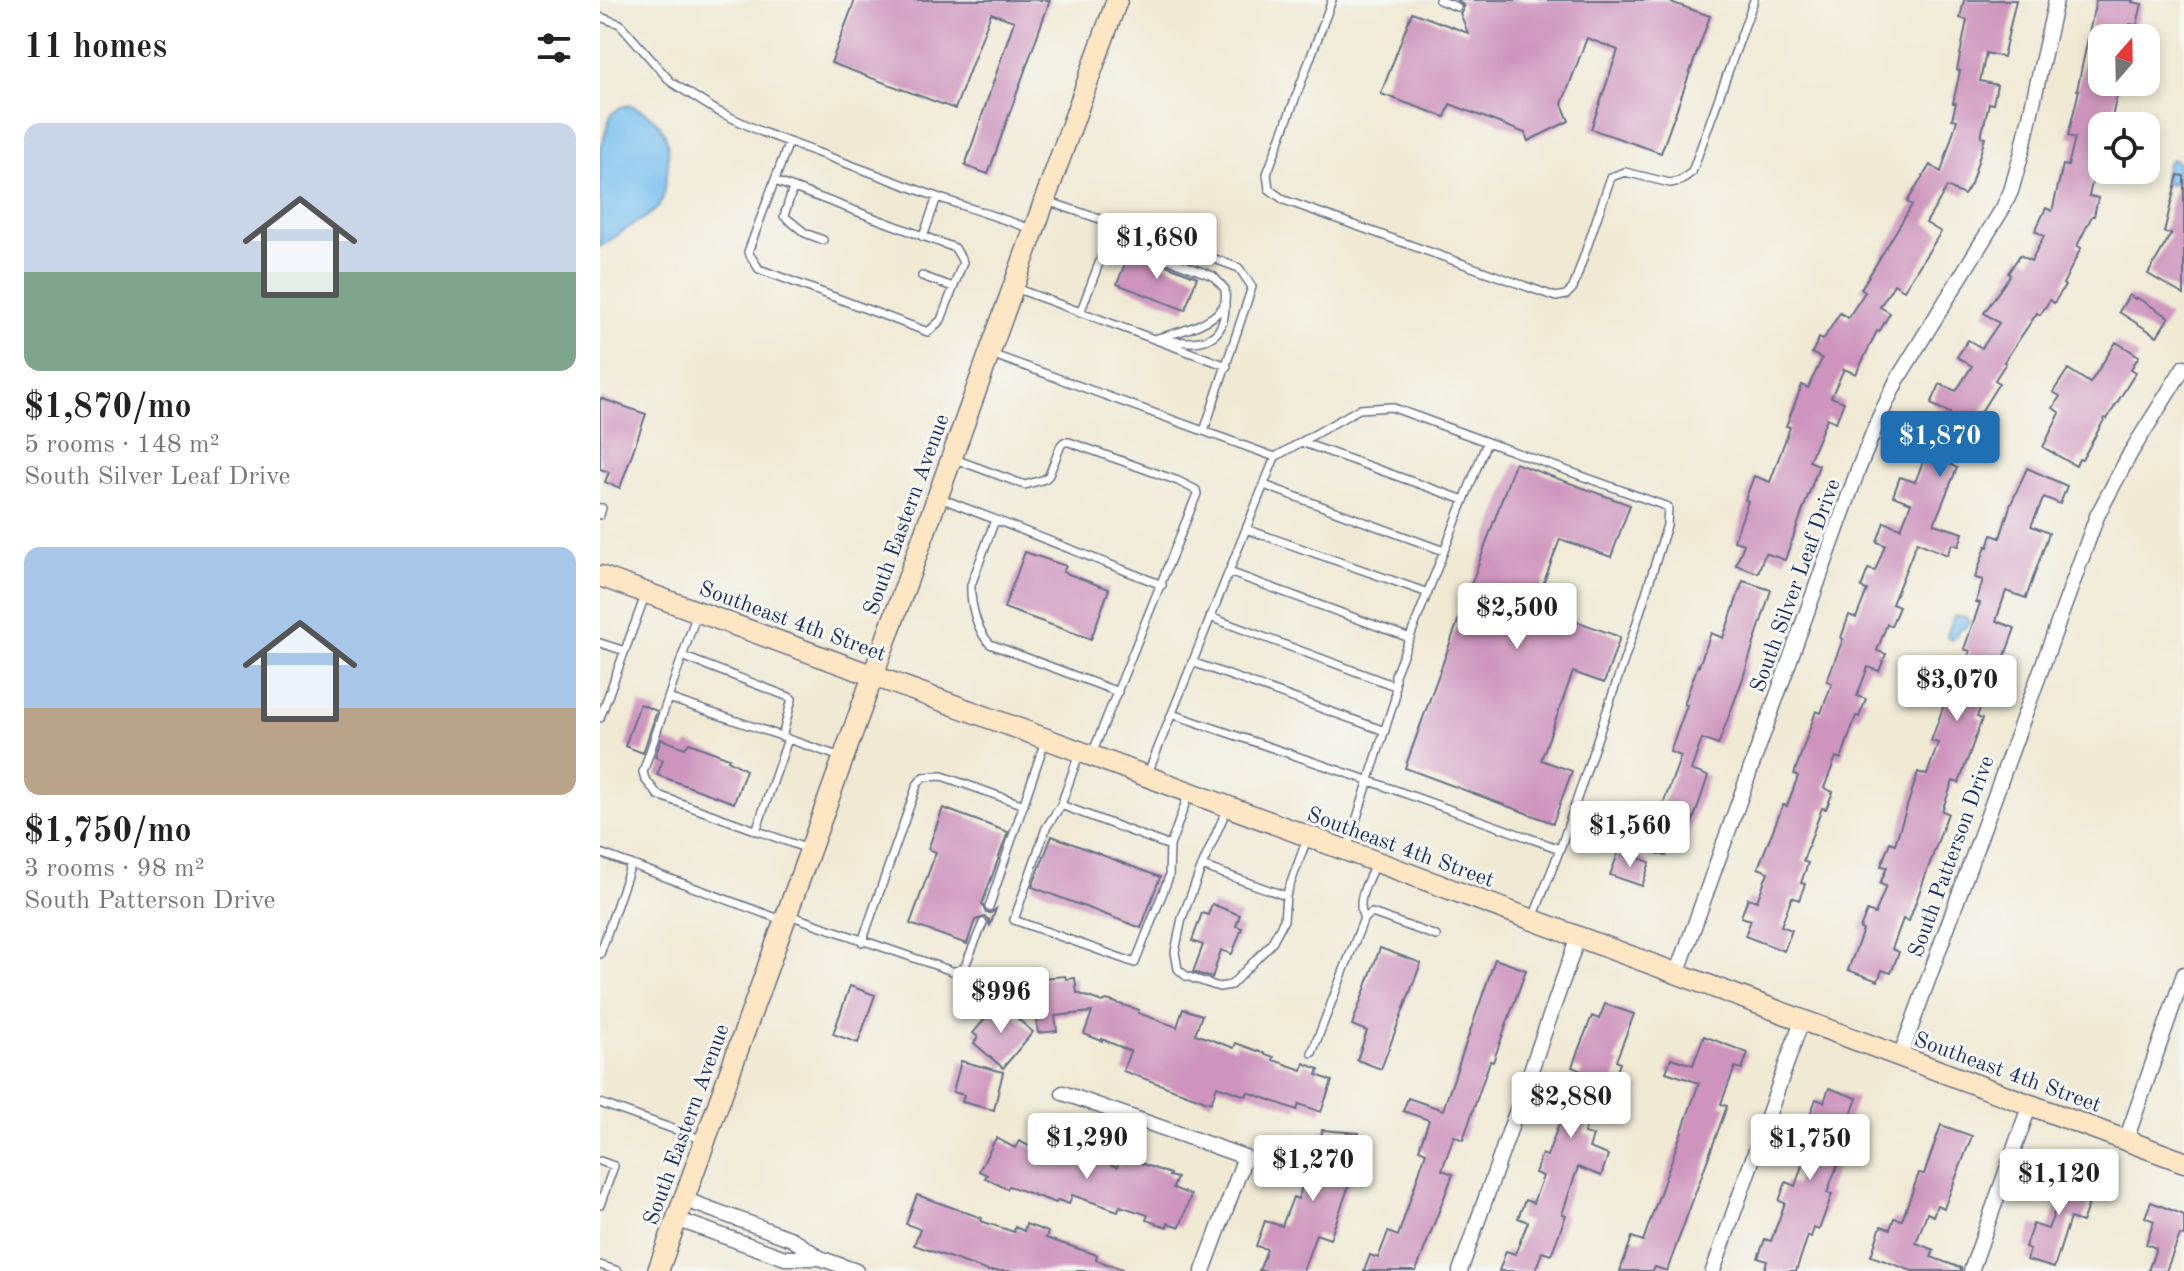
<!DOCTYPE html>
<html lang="en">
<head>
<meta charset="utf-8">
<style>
	body { margin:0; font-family:"Old Standard TT",serif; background:#f6f6f6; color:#222; height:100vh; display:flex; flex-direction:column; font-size:30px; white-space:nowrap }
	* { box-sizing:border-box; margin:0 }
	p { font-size:26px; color:#767676 }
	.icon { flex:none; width:44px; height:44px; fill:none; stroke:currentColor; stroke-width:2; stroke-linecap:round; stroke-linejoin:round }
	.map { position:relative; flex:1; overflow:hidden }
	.drawer { display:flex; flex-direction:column; background:#fff; width:600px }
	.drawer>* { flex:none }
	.needle { width:52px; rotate:20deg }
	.fabs { position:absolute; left:1488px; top:24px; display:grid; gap:16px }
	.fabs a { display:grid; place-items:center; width:72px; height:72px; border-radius:16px; background:#fff; box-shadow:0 4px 12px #0003; font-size:40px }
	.price { position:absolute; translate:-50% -68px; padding:0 18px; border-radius:8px; background:#fff; color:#222; font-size:26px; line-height:52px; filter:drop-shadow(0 2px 4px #0008) }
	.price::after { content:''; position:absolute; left:50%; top:48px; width:24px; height:18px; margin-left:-12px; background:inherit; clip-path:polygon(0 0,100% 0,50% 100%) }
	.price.current { background:#1f6fb2; color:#fff }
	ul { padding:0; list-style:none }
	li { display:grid; align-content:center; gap:16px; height:424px; padding:0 24px }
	li span { display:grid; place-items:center; height:248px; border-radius:16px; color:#555 }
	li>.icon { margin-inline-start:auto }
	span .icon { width:144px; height:144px; fill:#fffc; stroke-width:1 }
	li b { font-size:34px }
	h2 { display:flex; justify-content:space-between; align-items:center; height:96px; padding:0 24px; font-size:34px }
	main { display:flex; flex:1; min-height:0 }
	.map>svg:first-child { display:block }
</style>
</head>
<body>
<main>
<section class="drawer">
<h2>11 homes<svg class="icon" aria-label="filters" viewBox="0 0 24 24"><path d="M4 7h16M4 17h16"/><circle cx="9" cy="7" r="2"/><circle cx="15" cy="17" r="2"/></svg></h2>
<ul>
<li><span style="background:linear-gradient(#c9d6e8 60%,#7fa58c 0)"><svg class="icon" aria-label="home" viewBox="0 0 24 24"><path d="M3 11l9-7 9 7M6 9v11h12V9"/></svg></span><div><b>$1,870/mo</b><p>5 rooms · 148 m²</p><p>South Silver Leaf Drive</p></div></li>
<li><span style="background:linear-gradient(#a9c7e8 65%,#b9a48a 0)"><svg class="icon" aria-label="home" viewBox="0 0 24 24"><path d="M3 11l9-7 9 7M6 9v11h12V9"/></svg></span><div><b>$1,750/mo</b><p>3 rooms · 98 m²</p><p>South Patterson Drive</p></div></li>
</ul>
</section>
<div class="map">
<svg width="1584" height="1271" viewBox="0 0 1584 1271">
	<rect width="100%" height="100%" fill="#f6f6f2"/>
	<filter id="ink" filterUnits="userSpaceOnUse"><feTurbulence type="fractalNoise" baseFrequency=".0125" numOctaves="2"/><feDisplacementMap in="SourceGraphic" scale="16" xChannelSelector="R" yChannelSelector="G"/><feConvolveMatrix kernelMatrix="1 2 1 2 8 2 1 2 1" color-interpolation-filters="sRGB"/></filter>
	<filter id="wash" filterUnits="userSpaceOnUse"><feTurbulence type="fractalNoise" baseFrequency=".006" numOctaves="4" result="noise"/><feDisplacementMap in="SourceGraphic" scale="32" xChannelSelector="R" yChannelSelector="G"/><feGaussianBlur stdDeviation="1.8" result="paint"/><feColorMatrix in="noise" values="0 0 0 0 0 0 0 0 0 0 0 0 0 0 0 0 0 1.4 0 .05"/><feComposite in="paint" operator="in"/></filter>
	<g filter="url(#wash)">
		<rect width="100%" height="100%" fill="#f0e9d4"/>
		<!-- water -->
		<path fill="#77bfef" stroke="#4977a6" stroke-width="2" d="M30,105C67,119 73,143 66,179C65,190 64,200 57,208C51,215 44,218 36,223C24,230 12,239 0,247V152L11,114L21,107Z
			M1571,159L1576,160L1579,166L1575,183L1569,185L1564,180L1566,165Z
			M1354,616L1366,617L1370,622L1366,627L1360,629L1355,638L1351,640L1347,637V635Z"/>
		<g id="blocks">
			<!-- building -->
			<path fill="#ce94bd" d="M255,0H450L388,174L365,166L414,21L391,13L355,109L231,63Z
				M857,0H1065L1110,16L1061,153L991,129L1018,50L987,38L962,104L969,121L928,141L925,133L850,104L845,117L781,94L812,12L868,33L860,13L863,10V5Z
				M1364,0H1416L1403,57L1386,53L1380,81L1397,85L1393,104L1389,103L1381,137L1385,138L1371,184L1364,195L1347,187L1326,223L1341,232L1304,290L1294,284L1280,307L1290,313L1279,332L1277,331L1256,374L1244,369L1231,397L1244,402L1236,422L1227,418L1209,461L1219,465L1185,560L1165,553L1158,573L1136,565L1144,544L1134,541L1148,501L1145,500L1154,476L1170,482L1190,427L1186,426L1202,385L1208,388L1222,359L1212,353L1219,338L1223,340L1240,313L1248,318L1265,292L1261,289L1312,205L1307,202L1330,165L1341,172L1357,120L1352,119L1356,103H1353L1360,71L1357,70L1367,20L1360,18Z
				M1496,0H1533L1532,2L1542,4L1537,25L1530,24L1527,38H1502V82H1520L1511,122L1508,121L1507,126H1502V171L1495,169L1489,196L1498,198L1494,216H1492L1477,246L1481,248L1463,284L1465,286L1454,303L1450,300L1440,315L1437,313L1404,362L1406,363L1395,380L1399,383L1376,420L1366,441L1362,439L1351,465L1357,468L1334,524L1363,533L1359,546L1352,544L1347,555L1317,542L1292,604L1299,607L1291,626L1287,624L1277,651L1286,654L1279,671L1268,667L1257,696L1266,699L1259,717L1256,716L1241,759L1236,757L1224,788L1233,792L1226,809L1222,808L1203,861L1208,863L1201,883L1205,884L1199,900L1192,897L1181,926L1192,930L1184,951L1145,936L1151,920L1141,917L1148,898L1157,901L1168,872L1158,868L1183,805L1187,806L1198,776L1194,774L1216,711L1221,713L1232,683L1227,681L1243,639L1241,638L1249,615L1256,618L1267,590L1261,588L1268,569L1275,571L1285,545L1277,542L1284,522L1301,528L1311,503L1293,496L1300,477L1315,482L1325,457L1310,451L1318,430L1338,438L1350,413L1331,404L1340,384L1356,391L1372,366L1357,357L1368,340L1382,348L1399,323L1384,313L1410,275L1408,273L1420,255L1431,261L1444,236L1435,231L1446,208L1452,211L1463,165L1468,166L1475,138L1468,136L1479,90H1477Z
				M1578,175L1584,176V295L1548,274L1571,234L1564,232Z
				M530,251L597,277L585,310L517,284Z
				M1529,295L1535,299L1536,297L1569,317L1557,336L1519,312Z
				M1516,342L1539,356L1531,369L1536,372L1507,419L1505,418L1482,460L1479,459L1476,466L1443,447L1460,413L1453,408L1460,396L1453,392L1468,369L1490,383Z
				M0,398L46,414L20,488L5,482L9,472L0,469Z
				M915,463L1030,505L1011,557L960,539L935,606L1020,637L1004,683L973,672L941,760L972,771L953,823L805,768Z
				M1427,468L1467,486L1460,504L1444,497L1431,526L1449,533L1426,598L1406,591L1396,621L1415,628L1392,691L1387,689L1377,717L1382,719L1359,783L1353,781L1342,811L1348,813L1309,921L1303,919L1292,949L1299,952L1291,973L1282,970L1278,981L1248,970L1263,930L1260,929L1267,911L1275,914L1286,886L1280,884L1287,867L1281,866L1290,842L1295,844L1318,772L1327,775L1338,743L1331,741L1346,699L1343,698L1350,678L1359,681L1370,651L1364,649L1380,603L1376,602L1383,580L1375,578L1386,546L1388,547L1392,535L1400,538L1410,506Z
				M425,552L466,566L463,572L509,589L491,639L404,608Z
				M1143,581L1171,590L1142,681L1118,745L1102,739L1091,770L1108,776L1087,839L1074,834L1066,856L1042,848L1056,806L1062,807L1081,756L1070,752L1087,705L1084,704L1098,665L1099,666L1111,633L1123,638Z
				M40,704L57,711L43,753L25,746Z
				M61,739L85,748L89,743L129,758L128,760L146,770L134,803L57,775L63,760L55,757Z
				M343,808L408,832L382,904L386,913H391L396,909L390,926L389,920L385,917L375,920L367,944L310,924L336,852L328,849Z
				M452,836L560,877L541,928L432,887Z
				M1019,851L1050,862L1042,886L1010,875Z
				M612,904L640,915L636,926L642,928L632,954L621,950L612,978L593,972L603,945L592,941L602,913L608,915Z
				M780,948L821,963L781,1069L757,1060L767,1031L752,1025Z
				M895,959L926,970L893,1062L890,1061L863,1140L854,1136L842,1170L853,1174L816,1271H764L770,1255L778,1258L788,1232L798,1236L826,1152L819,1149L829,1120L803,1111L808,1098L843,1110Z
				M465,976L466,979L475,978L477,993L502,1002L507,1000L526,1006L539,1010L538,1013L577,1027L583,1009L602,1015L595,1034L634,1048L636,1043L674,1057L673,1060L702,1070L704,1063L719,1069L717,1075L732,1081L721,1112L699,1104L697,1110L648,1092L646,1096L617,1086L611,1103L523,1071L530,1051L502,1039V1041L484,1034L492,1012L455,1016L457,1031L438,1033L432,982L443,981V978Z
				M250,986L275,995L258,1043L233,1034Z
				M399,1002L433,1032L403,1068L374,1043L378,1037L373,1033Z
				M1005,1004L1034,1014L1016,1061L1020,1063L1012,1086L1008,1084L1001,1102L996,1101L984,1133L993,1136L989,1148L1008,1155L1001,1176L978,1167L962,1214L966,1215L951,1255L942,1252L935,1271H899L906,1251L915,1254L928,1222L918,1218L925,1200L933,1203L943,1176L935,1173L942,1154L947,1156L960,1121L954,1119L961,1100L970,1103L982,1071L972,1067L979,1048L992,1016L999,1019Z
				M1104,1036L1148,1053L1142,1069L1135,1067L1121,1104L1127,1106L1067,1271L1055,1267L1053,1271H1020L1032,1237L1043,1241L1099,1083L1066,1072L1071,1058L1093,1065Z
				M361,1061L403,1072L394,1110L362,1102L364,1095L353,1092Z
				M1229,1088L1257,1098L1240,1145L1244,1147L1227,1193L1232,1194L1219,1230L1214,1228L1211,1237L1208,1236L1196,1271H1164L1167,1261L1158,1258L1165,1239L1171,1241L1185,1203L1179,1201L1186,1182L1195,1186L1206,1154L1196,1151L1216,1099L1224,1102Z
				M1341,1125L1372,1136L1344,1208L1337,1205L1333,1216L1327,1213L1316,1243L1334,1250L1331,1257L1361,1268V1271H1312L1271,1256L1281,1226L1290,1229L1294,1218L1302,1220L1319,1173L1324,1174Z
				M722,1130L759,1133L758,1141H763L762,1157H757L755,1177H752L730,1239L716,1234L703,1271H659L667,1249L656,1246L665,1221L682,1226L693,1197L698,1199L705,1177L708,1147L720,1148Z
				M396,1138L415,1148L419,1141L443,1153L444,1151L465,1158L466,1153L497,1164L498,1160L517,1167L521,1158L529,1161L530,1159L570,1174L569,1176L577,1178L573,1188L591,1195L580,1227L568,1223L567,1227L546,1220L548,1215L520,1206L518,1211L472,1195L469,1204L458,1200L456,1203L409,1186L407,1189L385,1178L387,1175L379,1171Z
				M1454,1169L1496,1185L1482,1222L1470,1218L1454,1268L1427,1260L1430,1249L1425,1247L1433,1224L1448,1229L1458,1203L1452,1201L1456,1192L1446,1189Z
				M317,1195L382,1218L381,1221L414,1232L415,1227L424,1231L426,1224L448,1232L446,1238L497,1255L496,1260L522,1269V1271H388L314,1245L320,1229L306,1224Z
				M1551,1202L1584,1215V1236L1580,1235L1566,1271H1548L1556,1248L1546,1244L1554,1221L1545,1217Z"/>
		</g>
	</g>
	<g filter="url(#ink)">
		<use href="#blocks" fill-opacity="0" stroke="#667087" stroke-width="2"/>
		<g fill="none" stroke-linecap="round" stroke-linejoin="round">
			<defs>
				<path id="lane" d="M732,0L667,174L669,189L684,200L956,297L966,295L973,288L1011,177L1025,172L1070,183L1080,181L1092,172L1154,0
					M839,0L857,7
					M0,17L20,24L71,82L117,111L162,132L337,197L432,229
					M175,181L355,248L363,262L341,320L328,332L159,269L148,252L189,142
					M193,188L184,216L205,233L223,240
					M447,201L582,247L639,268L652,287L604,431
					M515,225L531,245L613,276L625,289C625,293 626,297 625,301C620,323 573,334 554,339
					M323,237L337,197
					M322,276L353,287
					M415,288L627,366
					M480,313L514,224
					M564,340C597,344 626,346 625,303
					M391,354L675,457
					M701,442L864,500
					M887,442L1068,507L1067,525L1036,625L960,849
					M352,458L425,485L445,479L449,475L461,445L464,442H469L578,481L596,490L597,494L492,754
					M664,485L844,551
					M340,498L562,585
					M0,508H2L0,515
					M395,520L371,585C370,604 377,631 390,644L518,692
					M646,529L828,593
					M629,572L810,638
					M97,613L43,772L45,779L58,795L208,849
					M610,617L795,686
					M0,643L25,651
					M82,656L189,697L192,699L182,737
					M592,662L785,731
					M68,698L187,738
					M572,714L770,781L960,849L933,918
					M0,718L45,596
					M479,754L461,805L446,828L414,920L535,963L569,877L570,846L589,793
					M548,773L675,457L759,409L791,407L887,442L795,675V698L747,849
					M461,805L570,846
					M627,809L602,866L686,896L707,839
					M156,831L188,739L241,757
					M0,853L182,920
					M602,866L582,918L575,952L578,969L586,976L619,987L631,985L671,944L684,920L686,896
					M389,907L445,741
					M189,915L352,971H360L365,966L383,923
					M764,918C755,901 768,881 775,864
					M262,942L317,785L323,777L342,776L424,805
					M0,954L31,864
					M712,1053L764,918L772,913L836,936
					M0,1103L104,1140
					M0,1161L14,1166L0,1205
					M0,1265L18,1271"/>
				<path id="street" d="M1077,974L1258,470L1279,418L1297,380L1403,208L1411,191L1422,152L1456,0
					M1300,1057L1497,516L1531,452L1584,367
					M463,1093L645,1157L603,1271
					M1526,1140L1584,974
					M83,1199L192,1239L220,1258L256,1271
					M76,1219L185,1258H220
					M860,1271L978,937
					M1113,1271L1202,1020
					M1371,1271L1430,1104"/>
				<path id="secondary" d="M0,576L425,731L1584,1162
					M58,1271L517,0"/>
			</defs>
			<!-- lane casing -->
			<use href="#lane" stroke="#667087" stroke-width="10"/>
			<!-- street casing -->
			<use href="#street" stroke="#667087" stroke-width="17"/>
			<!-- secondary casing -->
			<use href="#secondary" stroke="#667087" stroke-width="23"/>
			<!-- lane -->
			<use href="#lane" stroke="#fff" stroke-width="7"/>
			<!-- street -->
			<use href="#street" stroke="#fff" stroke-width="14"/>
			<!-- secondary -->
			<use href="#secondary" stroke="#fce6c4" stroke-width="20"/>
		</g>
	</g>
	<g text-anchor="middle" stroke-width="6" stroke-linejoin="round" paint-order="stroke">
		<!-- street labels -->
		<g font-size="22" fill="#1b2f5e" stroke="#f6f6f2">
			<text transform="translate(305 514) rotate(-70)" y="8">South Eastern Avenue</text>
			<text transform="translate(1194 585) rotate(-70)" y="8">South Silver Leaf Drive</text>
			<text transform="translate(193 620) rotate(20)" y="8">Southeast 4th Street</text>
			<text transform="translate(801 846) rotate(20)" y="8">Southeast 4th Street</text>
			<text transform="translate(1350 856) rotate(-70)" y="8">South Patterson Drive</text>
			<text transform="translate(1408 1071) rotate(20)" y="8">Southeast 4th Street</text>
			<text transform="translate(85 1124) rotate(-70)" y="8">South Eastern Avenue</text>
		</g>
	</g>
</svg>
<div class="fabs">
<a><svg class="needle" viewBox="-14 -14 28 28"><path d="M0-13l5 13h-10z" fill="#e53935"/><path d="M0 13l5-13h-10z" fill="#767676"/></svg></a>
<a><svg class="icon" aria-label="locate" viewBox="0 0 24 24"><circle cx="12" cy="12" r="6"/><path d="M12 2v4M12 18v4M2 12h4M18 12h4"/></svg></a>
</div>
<b class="price" style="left:557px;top:281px">$1,680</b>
<b class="price current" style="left:1340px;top:479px">$1,870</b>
<b class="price" style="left:917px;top:651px">$2,500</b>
<b class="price" style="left:1357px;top:723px">$3,070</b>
<b class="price" style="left:1030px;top:869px">$1,560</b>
<b class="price" style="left:401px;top:1035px">$996</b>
<b class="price" style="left:971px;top:1140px">$2,880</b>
<b class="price" style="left:487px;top:1181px">$1,290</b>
<b class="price" style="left:1210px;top:1182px">$1,750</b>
<b class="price" style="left:713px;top:1203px">$1,270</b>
<b class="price" style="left:1459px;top:1217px">$1,120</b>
</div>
</main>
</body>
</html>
